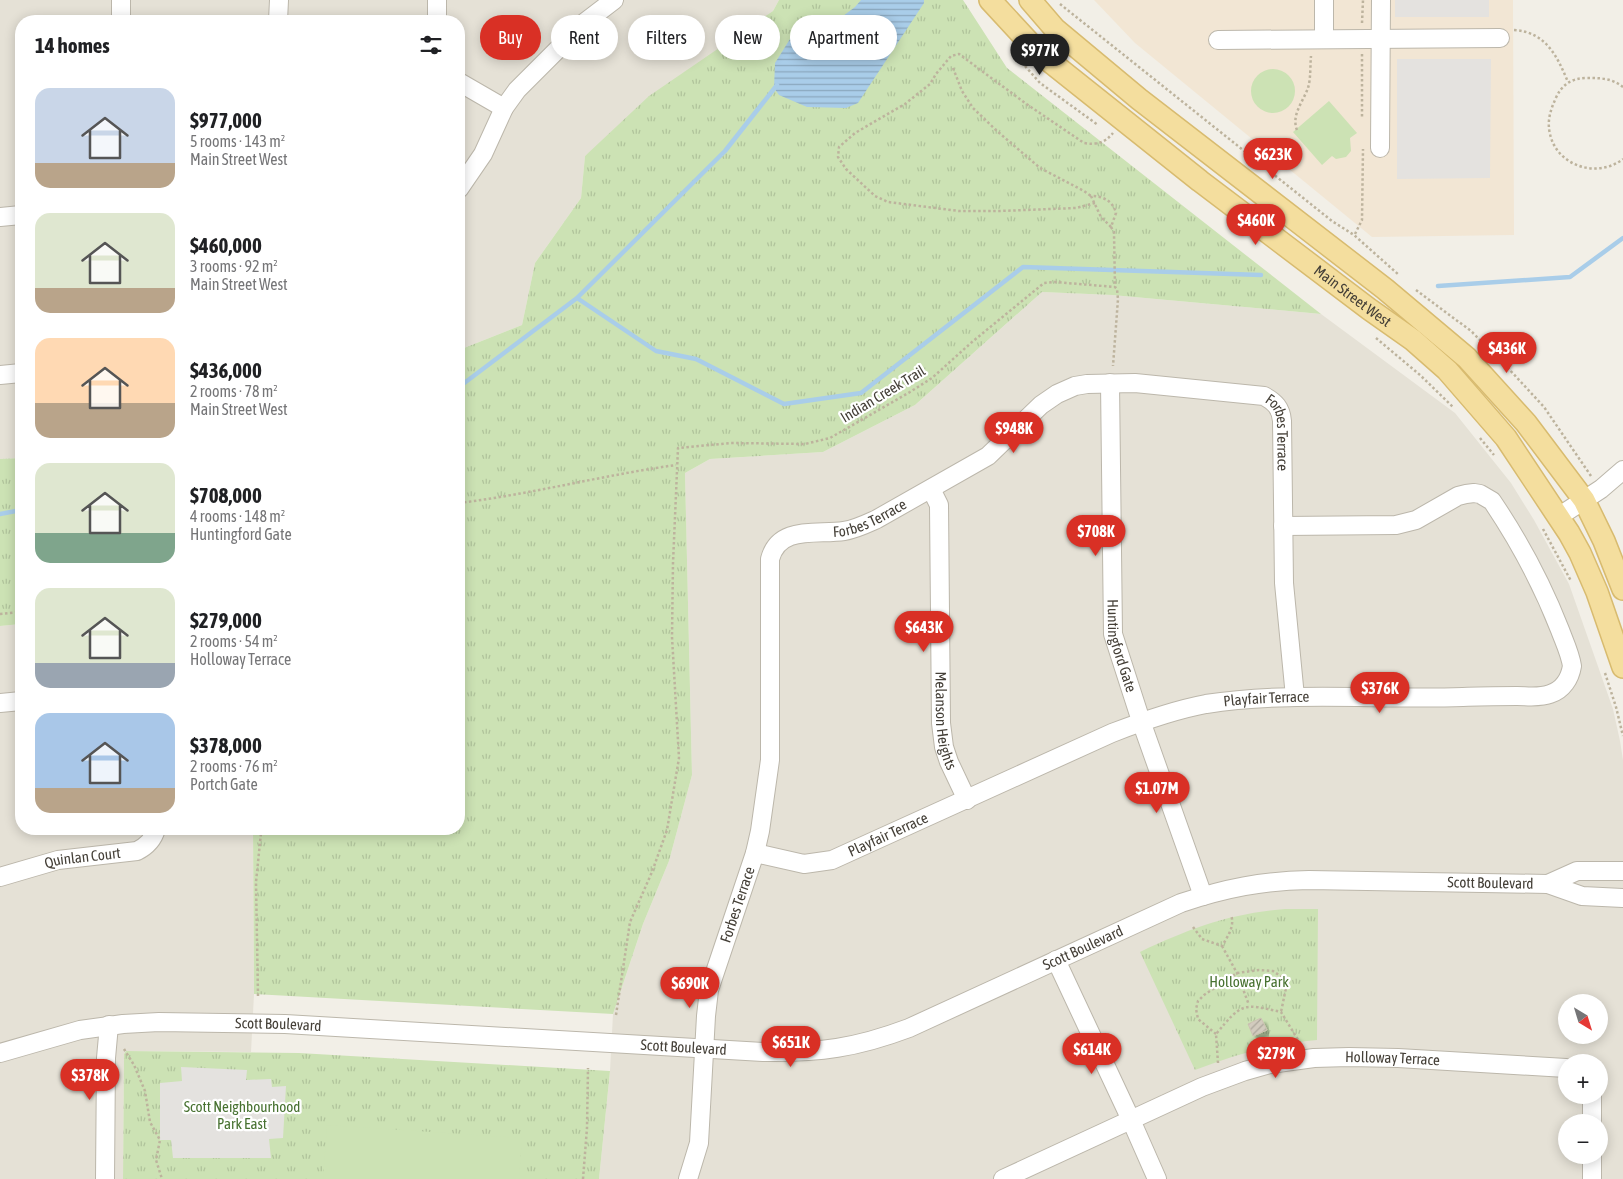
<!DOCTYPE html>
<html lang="en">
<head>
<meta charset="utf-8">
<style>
	body { margin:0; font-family:"Asap Condensed",sans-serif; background:#f6f6f6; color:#202124; height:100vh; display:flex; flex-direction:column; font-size:19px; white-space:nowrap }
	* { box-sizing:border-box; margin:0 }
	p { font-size:16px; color:#757577 }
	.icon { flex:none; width:28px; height:28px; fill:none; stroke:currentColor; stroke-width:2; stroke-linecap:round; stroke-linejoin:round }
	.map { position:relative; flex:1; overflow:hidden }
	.side { position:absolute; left:15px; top:15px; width:450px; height:820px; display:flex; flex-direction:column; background:#fff; border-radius:20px; box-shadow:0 2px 12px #0003 }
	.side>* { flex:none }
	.top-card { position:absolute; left:480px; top:15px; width:475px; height:45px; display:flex; gap:10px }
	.needle { width:32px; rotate:142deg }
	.tools { position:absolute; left:1558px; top:994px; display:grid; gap:10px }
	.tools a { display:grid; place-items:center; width:50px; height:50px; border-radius:50%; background:#fff; box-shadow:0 2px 12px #0003; font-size:25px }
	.price { position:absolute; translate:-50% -42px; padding:0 11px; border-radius:18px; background:#d93025; color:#fff; font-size:16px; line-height:32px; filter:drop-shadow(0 1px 2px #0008) }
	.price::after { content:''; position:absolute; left:50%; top:30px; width:15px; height:11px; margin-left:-8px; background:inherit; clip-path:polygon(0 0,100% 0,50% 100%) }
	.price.active { background:#222; color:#fff }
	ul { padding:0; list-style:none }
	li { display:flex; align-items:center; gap:15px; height:125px; padding:0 20px }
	li span { display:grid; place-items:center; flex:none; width:140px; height:100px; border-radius:15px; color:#555 }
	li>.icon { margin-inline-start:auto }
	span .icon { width:60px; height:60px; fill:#fffc; stroke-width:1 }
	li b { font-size:21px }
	h2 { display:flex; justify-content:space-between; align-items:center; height:60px; padding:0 20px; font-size:21px }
	.tag { padding:0 18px; border-radius:22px; background:#fff; box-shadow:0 2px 12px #0003; font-size:18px; line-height:45px }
	.tag.active { background:#d93025; color:#fff }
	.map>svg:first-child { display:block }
</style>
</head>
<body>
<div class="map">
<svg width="1623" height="1179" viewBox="0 0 1623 1179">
	<defs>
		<pattern id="park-tufts" width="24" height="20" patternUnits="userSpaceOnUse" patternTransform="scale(1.25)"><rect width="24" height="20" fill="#cce2b4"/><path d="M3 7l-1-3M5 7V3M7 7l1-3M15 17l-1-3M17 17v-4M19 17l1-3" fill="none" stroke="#b0c39b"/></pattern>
		<pattern id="water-rules" width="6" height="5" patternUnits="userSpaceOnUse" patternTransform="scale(1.25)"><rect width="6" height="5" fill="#a9cde9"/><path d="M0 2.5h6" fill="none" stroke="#8ba8be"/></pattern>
		<pattern id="building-hatch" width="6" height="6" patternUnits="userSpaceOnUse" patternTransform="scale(1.25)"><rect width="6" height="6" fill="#d2cbbe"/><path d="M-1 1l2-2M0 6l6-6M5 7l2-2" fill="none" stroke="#aca69b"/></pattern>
		<filter id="shadow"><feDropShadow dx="4.5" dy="4.5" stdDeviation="1" flood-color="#0004"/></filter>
	</defs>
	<rect width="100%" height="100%" fill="#f2efe7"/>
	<!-- residential -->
	<path fill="#e5e1d6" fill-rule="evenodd" d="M0,0H779L773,11L585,156L581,198L535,263L522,325L459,350V21H21V458L0,459Z
		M1042,292L1112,295L1321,314L1455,413L1511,483L1534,520L1569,584L1613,709L1620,741L1623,760V1179H599L610,1071L613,1014L643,924L669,861L692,775L685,473L710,459L823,452L915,405ZM1566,1002H1599V1035H1566ZM1566,1062H1599V1095H1566ZM1566,1122H1599V1155H1566Z
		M21,624V829H253L254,994L251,1052L126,1051L124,1054L123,1179H0V626Z"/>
	<!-- commercial -->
	<path fill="#f2e6d4" d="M1094,0H1513L1514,235L1372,237L1135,43Z"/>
	<!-- park -->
	<path fill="url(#park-tufts)" d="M779,0H963L1007,68L1321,314L1112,295L1042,292L915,405L823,452L710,459L685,473L692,775L669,861L643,924L613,1014L254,994L253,829H459V350L522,325L535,263L581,198L585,156L649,96L773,11Z
		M21,458V624L0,626V459Z
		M1285,909H1318L1317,1040C1274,1044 1235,1054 1195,1070L1140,952C1191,928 1228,914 1285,909Z
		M126,1051L299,1053L610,1071L599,1179H123L124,1054Z"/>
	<!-- garden -->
	<path fill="#cce2b4" d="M1251 91a22 22 0 1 1 44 0a22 22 0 1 1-44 0Z
		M1329,101L1357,133L1350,138L1351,151L1346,157L1336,159L1332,156L1322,165L1293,132Z
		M327,1125L522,1138L519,1179H323Z"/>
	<!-- parking -->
	<path fill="#e4e2df" d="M1395,0H1489V17H1395Z
		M1397,59H1491L1490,178L1397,179Z
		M181,1067L247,1070L246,1080L271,1079L272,1087L286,1086L283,1138L269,1139L271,1158H173L171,1140H160V1083L182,1081Z"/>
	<!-- water -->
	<path fill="url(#water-rules)" d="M861,0H924V3L858,103L846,108L807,107L779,95L774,88L775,63L790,39L814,23L839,19L855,7Z"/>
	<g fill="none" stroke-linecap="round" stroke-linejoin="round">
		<!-- stream -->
		<path stroke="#a9cde9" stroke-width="4.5" d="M1438,286L1570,277L1623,238
			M577,298L656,351L696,359L784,404L861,393L1023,267L1261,275
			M459,387L577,298L725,151L777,85
			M0,514L21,510"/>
	</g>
	<!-- building -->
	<path fill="url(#building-hatch)" stroke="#cdc3b2" filter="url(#shadow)" d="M1261,1018L1267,1030L1253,1036L1248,1024Z"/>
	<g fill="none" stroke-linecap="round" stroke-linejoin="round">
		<defs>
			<g id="minor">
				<path d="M121,21V0"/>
				<path d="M278,21L279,0"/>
				<path d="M437,21V0"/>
				<path d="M1324,39V0"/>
				<path d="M1218,40L1500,38"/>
				<path d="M459,82L504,108"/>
				<path d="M1380,148L1381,0"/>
				<path d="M459,189L483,154L504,108L517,90L584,23L614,0"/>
				<path d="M0,217L21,215"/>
				<path d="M0,375L21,373"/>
				<path id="s1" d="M1110,383L1113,634L1141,721L1203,896"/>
				<path id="s2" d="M931,489L939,505L941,723L944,747L949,762L967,800"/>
				<path d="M1558,517L1601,489L1623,470"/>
				<path d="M0,703L21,701"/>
				<path id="s3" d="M755,853L804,864L832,860L1112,733C1143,721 1174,710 1206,704C1291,691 1378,700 1463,697C1481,696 1499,696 1517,696C1527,696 1540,698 1550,694C1563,690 1570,678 1572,666C1570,653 1564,641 1560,630C1542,584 1519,541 1492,501L1480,494L1474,493L1466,494L1458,496L1416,520L1396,525L1283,526"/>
				<path id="s4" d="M0,877L58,860L137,851C147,846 153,840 156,829"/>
				<path d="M1548,884L1577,871H1623"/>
				<path d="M1056,960L1131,1120L1157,1179"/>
				<path id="s5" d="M0,1053L80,1030L123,1024L159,1022L285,1024L763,1052C819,1053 856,1048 909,1028L1181,903C1226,888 1262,881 1309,880L1548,884L1582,896L1623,898"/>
				<path d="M1592,1122V1095"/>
				<path d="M105,1179L106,1058L109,1025"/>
				<path id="s6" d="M688,1179L699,1143L706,1016L709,990L755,853L760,831L770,760V559C779,525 817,535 844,531C856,529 866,524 877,519L988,456L1041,405L1057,394L1075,386L1087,384L1135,383L1264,396C1275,402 1281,408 1282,421L1284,583L1295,697"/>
				<path id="s7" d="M1003,1179L1202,1087L1245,1071L1270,1064L1314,1058L1349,1057L1398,1058L1566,1068"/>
				<path d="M1592,1179V1155"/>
			</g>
			<g id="major">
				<path id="s8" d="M990,0L1038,52L1200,181L1369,309L1413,340L1447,370L1506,438L1569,533L1580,553L1597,592L1623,667"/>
				<path d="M1030,0L1055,29L1139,99L1385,289L1467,358L1526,423L1584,500L1604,541L1623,589"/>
			</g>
		</defs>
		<!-- minor casing -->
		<use href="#minor" stroke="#bcb7ab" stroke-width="20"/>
		<!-- major casing -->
		<use href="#major" stroke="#d8bb6f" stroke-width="24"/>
		<!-- path -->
		<path stroke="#bdb39d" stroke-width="2.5" stroke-dasharray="2.5 2.5" stroke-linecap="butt" d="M1060,4L1332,221L1354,235L1399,275
			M1362,23L1363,0
			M1514,30C1546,32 1557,56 1568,82
			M1362,54V118
			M1025,66L1040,83L1098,125
			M953,68L962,91L973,108L997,131L1040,168L1084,191L1091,196
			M1623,87C1612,78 1600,78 1587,78C1571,78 1561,85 1555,100C1550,111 1547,122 1550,134C1557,166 1597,179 1623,159
			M1297,130C1291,115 1303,102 1308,88C1311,78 1310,66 1311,56
			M1095,203L1076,208L1000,211H959L888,202L875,196L846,169L838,157L839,147L855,133L905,104L930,84L936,74L951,56L959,54L1025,103L1084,143C1096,145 1105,143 1113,133
			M1111,227L1101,217L1091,196C1103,196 1113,201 1116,213L1111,227L1114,232L1115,287L1117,289L1118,299L1113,366
			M1355,234L1362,220L1363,149
			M1416,290L1471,331L1508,368L1544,407L1591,476
			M1376,338L1420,375L1454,408
			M1480,438L1494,455
			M459,503C532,494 604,475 676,465
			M1543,529L1571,581
			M0,614L21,612
			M1605,673L1616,707L1623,736
			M1193,927L1202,939L1222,946C1228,936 1235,926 1231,915
			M1222,946L1237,973L1249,1005
			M258,996L256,882L261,833L260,829
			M616,1015L630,922L652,872L667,830L679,758L672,637L673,563L678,448L731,443L805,444L830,438L910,392L932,378L972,342L1044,283L1055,282L1115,287
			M1216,1034L1198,1019L1196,1009L1198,1001L1204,995L1237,973L1259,970L1273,971L1283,978L1286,988L1281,1012
			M124,1049L134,1065L145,1091L150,1122L160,1140L156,1160L162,1179
			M1218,1063L1216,1034C1242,1003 1242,1003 1281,1012L1300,1043
			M583,1179L587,1128L588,1068"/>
		<!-- minor -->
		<use href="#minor" stroke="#fff" stroke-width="18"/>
		<!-- major -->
		<use href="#major" stroke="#f4de9e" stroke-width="21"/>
	</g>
	<g text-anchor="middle" stroke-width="4.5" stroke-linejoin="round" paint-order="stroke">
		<!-- street labels -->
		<g font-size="15" fill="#443f37" stroke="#fff">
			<text dy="5" stroke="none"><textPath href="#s8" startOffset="469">Main Street West</textPath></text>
			<text transform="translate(883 394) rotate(-31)" y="5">Indian Creek Trail</text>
			<text dy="5" stroke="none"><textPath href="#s6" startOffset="1225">Forbes Terrace</textPath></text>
			<text dy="5" stroke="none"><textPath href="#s6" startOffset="745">Forbes Terrace</textPath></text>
			<text dy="5" stroke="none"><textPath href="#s1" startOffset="264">Huntingford Gate</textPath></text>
			<text dy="5" stroke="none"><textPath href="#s3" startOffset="545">Playfair Terrace</textPath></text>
			<text dy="5" stroke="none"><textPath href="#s2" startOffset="234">Melanson Heights</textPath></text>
			<text dy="5" stroke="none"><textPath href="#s3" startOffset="140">Playfair Terrace</textPath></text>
			<text dy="5" stroke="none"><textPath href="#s4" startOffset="85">Quinlan Court</textPath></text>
			<text dy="5" stroke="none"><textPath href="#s5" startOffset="1528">Scott Boulevard</textPath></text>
			<text dy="5" stroke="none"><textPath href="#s6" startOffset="281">Forbes Terrace</textPath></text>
			<text dy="5" stroke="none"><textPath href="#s5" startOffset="1108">Scott Boulevard</textPath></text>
			<text dy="5" stroke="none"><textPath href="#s5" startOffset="282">Scott Boulevard</textPath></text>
			<text dy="5" stroke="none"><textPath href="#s5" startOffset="688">Scott Boulevard</textPath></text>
			<text dy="5" stroke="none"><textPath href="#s7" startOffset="414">Holloway Terrace</textPath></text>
		</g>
		<!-- park labels -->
		<g font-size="15" fill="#477130" stroke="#fff">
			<text x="1249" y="987">Holloway Park</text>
			<text x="242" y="1112">Scott Neighbourhood<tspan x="242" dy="17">Park East</tspan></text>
		</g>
	</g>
</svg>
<div class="tools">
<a><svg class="needle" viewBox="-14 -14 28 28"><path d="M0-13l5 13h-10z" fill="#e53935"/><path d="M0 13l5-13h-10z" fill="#757577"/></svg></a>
<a>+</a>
<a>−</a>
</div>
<b class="price active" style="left:1040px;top:76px">$977K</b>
<b class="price" style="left:1273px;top:180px">$623K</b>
<b class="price" style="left:1256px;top:246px">$460K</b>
<b class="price" style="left:1507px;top:374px">$436K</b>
<b class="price" style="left:1014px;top:454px">$948K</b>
<b class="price" style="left:1096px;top:557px">$708K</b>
<b class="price" style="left:924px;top:653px">$643K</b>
<b class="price" style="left:1380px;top:714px">$376K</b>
<b class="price" style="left:1157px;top:814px">$1.07M</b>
<b class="price" style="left:690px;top:1009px">$690K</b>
<b class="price" style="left:791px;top:1068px">$651K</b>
<b class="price" style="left:1092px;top:1075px">$614K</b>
<b class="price" style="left:1276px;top:1079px">$279K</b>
<b class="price" style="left:90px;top:1101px">$378K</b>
<div class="top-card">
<a class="tag active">Buy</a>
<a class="tag">Rent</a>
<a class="tag">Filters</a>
<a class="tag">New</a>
<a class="tag">Apartment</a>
</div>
<section class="side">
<h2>14 homes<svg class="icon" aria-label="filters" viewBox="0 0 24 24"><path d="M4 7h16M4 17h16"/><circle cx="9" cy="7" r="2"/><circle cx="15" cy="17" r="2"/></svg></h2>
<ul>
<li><span style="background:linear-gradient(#c9d6e8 75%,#b9a48a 0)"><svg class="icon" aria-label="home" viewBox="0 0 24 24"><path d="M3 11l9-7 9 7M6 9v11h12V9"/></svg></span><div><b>$977,000</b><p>5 rooms · 143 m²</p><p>Main Street West</p></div></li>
<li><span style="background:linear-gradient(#dfe7d0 75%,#b9a48a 0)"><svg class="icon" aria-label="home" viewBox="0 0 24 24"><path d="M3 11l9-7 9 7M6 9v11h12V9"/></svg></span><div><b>$460,000</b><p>3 rooms · 92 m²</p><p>Main Street West</p></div></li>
<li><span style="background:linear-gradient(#ffd9b3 65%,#b9a48a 0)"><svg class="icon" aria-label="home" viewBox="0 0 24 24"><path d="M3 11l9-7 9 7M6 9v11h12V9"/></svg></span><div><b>$436,000</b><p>2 rooms · 78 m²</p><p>Main Street West</p></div></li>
<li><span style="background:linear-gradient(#dfe7d0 70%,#7fa58c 0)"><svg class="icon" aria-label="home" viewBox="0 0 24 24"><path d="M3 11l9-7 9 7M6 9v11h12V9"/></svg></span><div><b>$708,000</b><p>4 rooms · 148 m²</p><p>Huntingford Gate</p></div></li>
<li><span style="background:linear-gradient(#dfe7d0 75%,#9aa5b1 0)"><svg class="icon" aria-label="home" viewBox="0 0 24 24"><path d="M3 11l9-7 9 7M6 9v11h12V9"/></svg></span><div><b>$279,000</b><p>2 rooms · 54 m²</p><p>Holloway Terrace</p></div></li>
<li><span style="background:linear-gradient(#a9c7e8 75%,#b9a48a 0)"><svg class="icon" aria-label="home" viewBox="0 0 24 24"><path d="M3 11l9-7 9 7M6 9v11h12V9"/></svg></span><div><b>$378,000</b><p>2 rooms · 76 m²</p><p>Portch Gate</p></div></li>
</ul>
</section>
</div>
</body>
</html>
